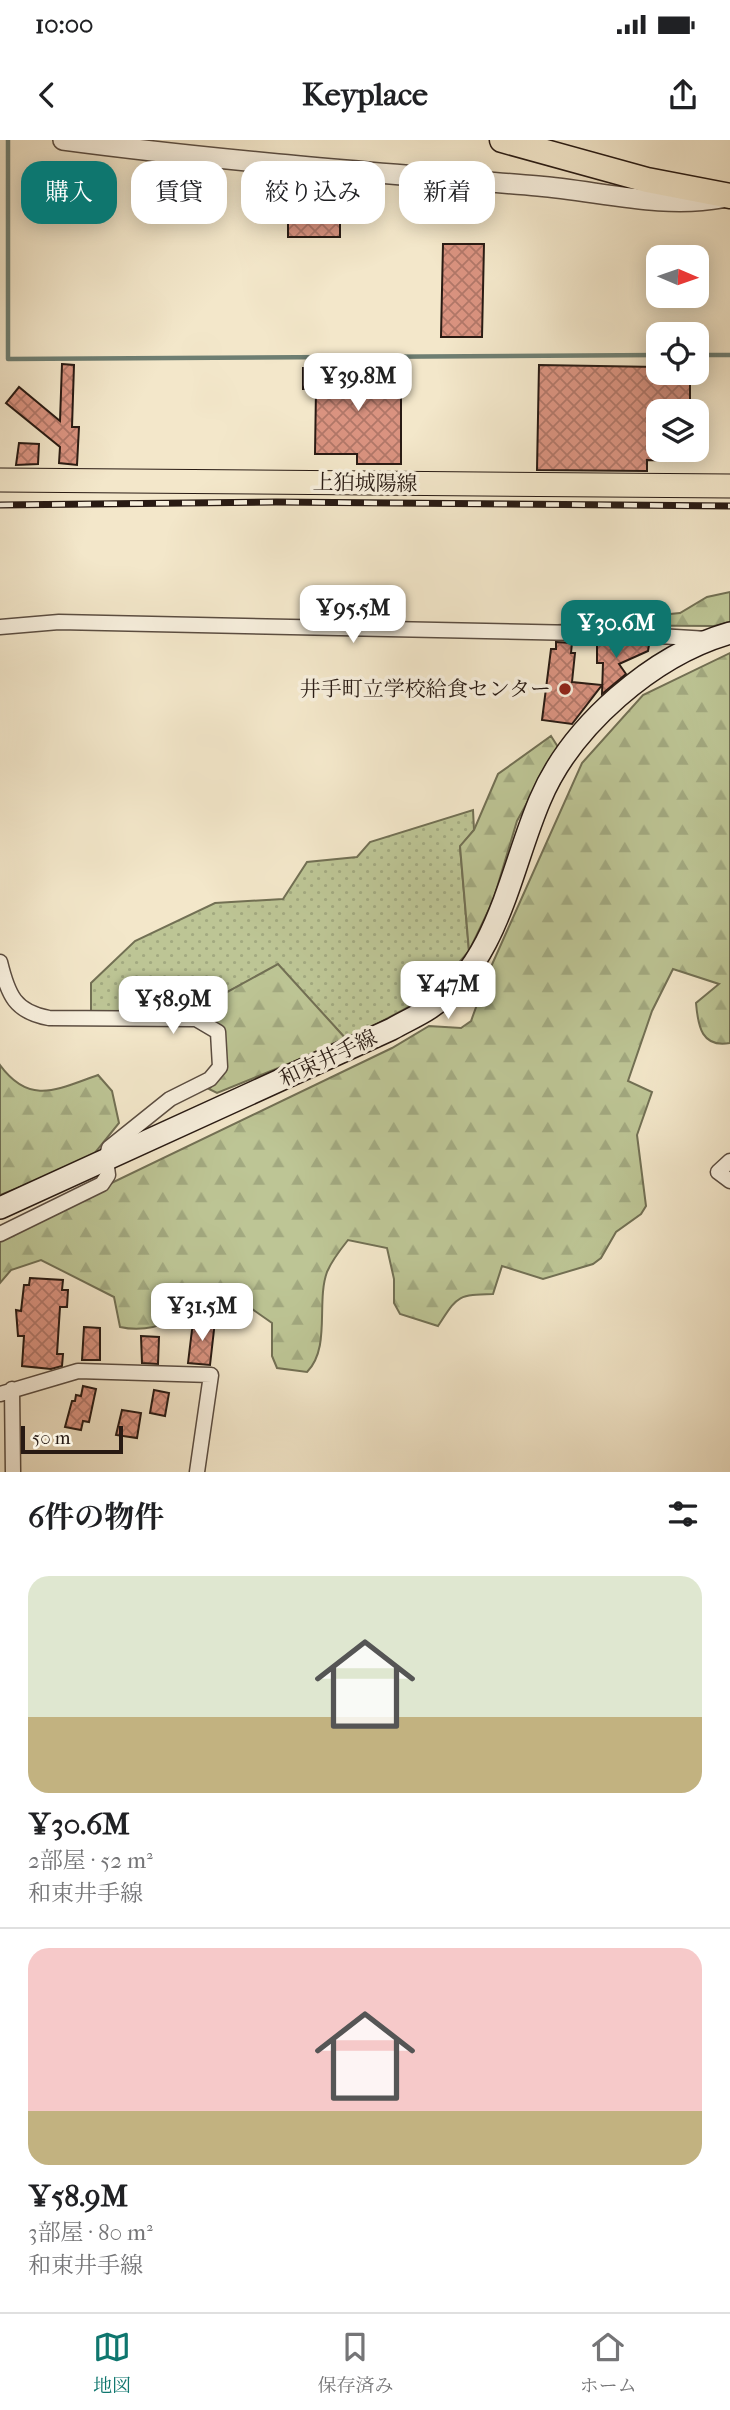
<!DOCTYPE html>
<html lang="ja">
<head>
<meta charset="utf-8">
<style>
	body { margin:0; font-family:"IM FELL French Canon","Noto Serif JP",serif; background:#f2f2f2; color:#202124; height:100vh; display:flex; flex-direction:column; font-size:26px; white-space:nowrap }
	* { box-sizing:border-box; margin:0 }
	p { font-size:23px; color:#757577 }
	.icon { flex:none; width:38px; height:38px; fill:none; stroke:currentColor; stroke-width:2; stroke-linecap:round; stroke-linejoin:round }
	.map { position:relative; height:1332px; overflow:hidden }
	.panel { display:flex; flex-direction:column; background:#fff; flex:1 }
	.panel>* { flex:none }
	.top-card { position:absolute; left:21px; top:21px; width:690px; height:63px; display:flex; gap:14px }
	.needle { width:46px; rotate:92deg }
	.buttons { position:absolute; left:646px; top:105px; display:grid; gap:14px }
	.buttons a { display:grid; place-items:center; width:63px; height:63px; border-radius:14px; background:#fff; box-shadow:0 4px 18px #0003; font-size:35px }
	.scale { position:absolute; left:21px; bottom:18px; width:102px; box-sizing:border-box; padding-left:7px; border:4px solid #281a13; border-top:0; font-size:19px; line-height:24px; white-space:nowrap; color:#281a13; -webkit-text-stroke:5px #f7efdd; paint-order:stroke }
	.price { position:absolute; translate:-50% -60px; padding:0 16px; border-radius:14px; background:#fff; color:#222; font-size:23px; line-height:46px; filter:drop-shadow(0 2px 4px #0008) }
	.price::after { content:''; position:absolute; left:50%; top:42px; width:21px; height:16px; margin-left:-10px; background:inherit; clip-path:polygon(0 0,100% 0,50% 100%) }
	.price.on { background:#0f766e; color:#fff }
	ul { padding:0; list-style:none }
	li { display:grid; align-content:center; gap:14px; height:371px; padding:0 28px }
	li+li { border-top:2px solid #e0e0e0 }
	li span { display:grid; place-items:center; height:217px; border-radius:21px; color:#555 }
	li>.icon { margin-inline-start:auto }
	span .icon { width:126px; height:126px; fill:#fffc; stroke-width:1 }
	li b { font-size:30px }
	h2 { display:flex; justify-content:space-between; align-items:center; height:84px; padding:0 28px; font-size:30px }
	.pill { padding:0 24px; border-radius:21px; background:#fff; box-shadow:0 4px 18px #0003; font-size:24px; line-height:63px }
	.pill.on { background:#0f766e; color:#fff }
	.status { display:flex; justify-content:space-between; align-items:center; height:49px; padding:0 35px; background:#fff; direction:ltr }
	.status svg { height:19px; fill:currentColor }
	header { display:flex; justify-content:space-between; align-items:center; height:91px; padding:0 28px; background:#fff; font-size:32px; font-weight:700 }
	.menu { display:flex; justify-content:space-around; align-items:center; height:98px; border-top:2px solid #e0e0e0; background:#fff; font-size:19px; color:#757577 }
	.menu a { display:grid; justify-items:center; gap:4px }
	.menu .on { color:#0f766e }
	.map>svg:first-child { display:block }
</style>
</head>
<body>
<div class="status"><b>10:00</b><svg viewBox="0 0 49 12"><path d="M0 12V9h3v3zM5 12V6h3v6zM10 12V3h3v9zM15 12V0h3v12zM26 1h20v11H26zM47 4h2v5h-2z"/></svg></div>
<header><svg class="icon" aria-label="back" viewBox="0 0 24 24"><path d="M15 5l-7 7 7 7"/></svg>Keyplace<svg class="icon" aria-label="share" viewBox="0 0 24 24"><path d="M12 15V3M7 8l5-5 5 5M5 13v7h14v-7"/></svg></header>
<div class="map">
<svg width="730" height="1332" viewBox="0 0 730 1332">
	<defs>
		<pattern id="grass-dots" width="8" height="8" patternUnits="userSpaceOnUse" patternTransform="scale(1.75)"><rect width="8" height="8" fill="#bdc595"/><path d="M2 2h.1M6 6h.1" fill="none" stroke="#a2a980" stroke-width="1.8" stroke-linecap="round"/></pattern>
		<pattern id="forest-firs" width="22" height="20" patternUnits="userSpaceOnUse" patternTransform="scale(1.75)"><rect width="22" height="20" fill="#bdc595"/><path d="M5 1l3.5 6h-7zM16 11l3.5 6h-7z" fill="#a2a980"/></pattern>
		<pattern id="building-cross-hatch" width="8" height="8" patternUnits="userSpaceOnUse" patternTransform="scale(1.75)"><rect width="8" height="8" fill="#da9380"/><path d="M0 0l8 8M0 8l8-8" fill="none" stroke="#b17768"/></pattern>
	</defs>
	<rect width="100%" height="100%" fill="#f3e7ca"/>
	<filter id="stains"><feTurbulence type="fractalNoise" baseFrequency=".00286" numOctaves="4"/><feColorMatrix values="0 0 0 0 .2 0 0 0 0 .09 0 0 0 0 .02 0 0 0 .5 -.17"/></filter>
	<radialGradient id="worn" r=".72"><stop offset=".6" stop-color="#630" stop-opacity="0"/><stop offset="1" stop-color="#630" stop-opacity=".3"/></radialGradient>
	<!-- grass -->
	<path fill="url(#grass-dots)" stroke="#727054" stroke-width="2" d="M473,670L474,690L460,707L469,811L431,855L347,900L278,825L211,861L166,866L163,874L91,873V843L135,801L215,763L283,759L307,722L357,717L370,702Z"/>
	<!-- forest -->
	<path fill="url(#forest-firs)" stroke="#727054" stroke-width="2" d="M730,452V482L714,486L558,485L680,473L707,457Z
		M730,513V903C702,908 698,887 696,863L719,844L673,829L652,871L628,941L652,952L637,995L646,1066L641,1074L616,1092L601,1118L593,1124L543,1139L502,1126L493,1154C456,1155 458,1156 438,1186L400,1174L394,1163V1139L387,1108L348,1100C340,1110 332,1120 327,1132C316,1162 331,1208 307,1232L277,1228L272,1216V1183L222,1148H212C192,1175 155,1195 120,1187L114,1157L41,1120L11,1130L0,1143V1088L43,1076L392,908L429,886L461,888L471,881L490,829L582,623L643,555Z
		M551,596L558,607L517,681L493,761L469,811L460,706L474,690L498,634Z
		M278,824L347,900L217,953L209,949C232,928 234,879 195,871C186,869 172,873 163,874L166,866L211,861Z
		M0,925C30,966 58,949 98,935L112,951L119,983L90,1019L0,1055Z"/>
	<g fill="none" stroke-linecap="round" stroke-linejoin="round">
		<!-- stream -->
		<path stroke="#6e7e72" stroke-width="4.5" d="M8,0V219L658,215
			M696,215H730"/>
	</g>
	<!-- building -->
	<path fill="url(#building-cross-hatch)" stroke="#281a13" stroke-width="2" d="M288,73L340,74V97H288Z
		M443,104H484L482,197H441Z
		M62,224L74,225L72,287H79L77,325L59,323L60,307L6,263L19,247L60,281Z
		M539,225L658,227V233H690V271H658V310H689V321L647,320V331L537,330Z
		M303,228L401,230V324H357V314H315L316,249H303Z
		M19,303L39,304L38,324L16,325Z
		M556,502L572,503L571,513H575L572,542L602,545L572,584L542,580L551,509H556Z
		M597,503L649,505L648,511L619,524L626,534L602,554L603,523H597Z
		M30,1138L63,1140L62,1150H68L67,1167H60L57,1214H63L62,1226L51,1229L22,1226L24,1196H18L16,1170L21,1171L24,1145H29Z
		M204,1180L215,1181L210,1225L188,1223L192,1190L195,1184H204Z
		M84,1187L100,1188V1220H82Z
		M141,1196L159,1197L158,1224L142,1223Z
		M83,1246L96,1249L89,1282L83,1281L81,1290L65,1287L72,1261H75L76,1255L81,1256Z
		M154,1250L169,1253L165,1276L150,1273Z
		M122,1270L141,1273L137,1298L116,1295Z"/>
	<g fill="none" stroke-linecap="round" stroke-linejoin="round">
		<defs>
			<path id="minor" d="M0,487L59,482L626,494L708,499
				M0,822C8,855 15,872 49,878L196,879L218,892L220,927L210,939L170,959L109,1008L106,1020L108,1035L102,1044L0,1094
				M730,1021L718,1032L730,1041
				M12,1249L13,1332
				M0,1254L78,1231L211,1235L197,1332"/>
			<path id="tertiary" d="M63,0C221,21 379,33 538,46C599,51 661,69 722,58"/>
			<path id="secondary" d="M0,1068L392,889C404,882 418,876 430,868C498,823 510,730 540,660C571,586 653,515 730,493"/>
			<path id="primary" d="M0,340L730,346"/>
			<path id="trunk" d="M502,0L647,40L730,56"/>
		</defs>
		<!-- minor casing -->
		<use href="#minor" stroke="#5b4d41" stroke-width="17"/>
		<!-- tertiary casing -->
		<use href="#tertiary" stroke="#5b4d41" stroke-width="22"/>
		<!-- secondary casing -->
		<use href="#secondary" stroke="#281a13" stroke-width="24"/>
		<!-- primary casing -->
		<use href="#primary" stroke="#281a13" stroke-width="25"/>
		<!-- trunk casing -->
		<use href="#trunk" stroke="#281a13" stroke-width="27"/>
		<!-- minor -->
		<use href="#minor" stroke="#f7efdd" stroke-width="14"/>
		<!-- tertiary -->
		<use href="#tertiary" stroke="#f7efdd" stroke-width="19"/>
		<!-- secondary -->
		<use href="#secondary" stroke="#f7efdd" stroke-width="21"/>
		<!-- primary -->
		<use href="#primary" stroke="#f3e7ca" stroke-width="23"/>
		<!-- trunk -->
		<use href="#trunk" stroke="#f3e7ca" stroke-width="24"/>
		<defs>
			<path id="rail" d="M0,365L276,362L730,366"/>
		</defs>
		<!-- rail casing -->
		<use href="#rail" stroke="#281a13" stroke-width="7"/>
		<!-- rail -->
		<use href="#rail" stroke="#f7efdd" stroke-width="4.5" stroke-dasharray="13" stroke-linecap="butt"/>
	</g>
	<!-- markers -->
	<circle fill="#8f2418" stroke="#f7efdd" stroke-width="2.5" cx="565" cy="549" r="7"/>
	<g text-anchor="middle" stroke-width="7" stroke-linejoin="round" paint-order="stroke">
		<!-- street labels -->
		<g font-size="21" fill="#281a13" stroke="#f7efdd">
			<text transform="translate(365 343) rotate(1)" y="7">上狛城陽線</text>
			<text transform="translate(328 918) rotate(-25)" y="7">和束井手線</text>
		</g>
		<!-- poi labels -->
		<g font-size="21" fill="#281a13" stroke="#f7efdd" text-anchor="end">
			<text x="551" y="556">井手町立学校給食センター</text>
		</g>
	</g>
	<rect width="100%" height="100%" filter="url(#stains)"/>
	<rect width="100%" height="100%" fill="url(#worn)"/>
</svg>
<div class="buttons">
<a><svg class="needle" viewBox="-14 -14 28 28"><path d="M0-13l5 13h-10z" fill="#e53935"/><path d="M0 13l5-13h-10z" fill="#757577"/></svg></a>
<a><svg class="icon" aria-label="locate" viewBox="0 0 24 24"><circle cx="12" cy="12" r="6"/><path d="M12 2v4M12 18v4M2 12h4M18 12h4"/></svg></a>
<a><svg class="icon" aria-label="layers" viewBox="0 0 24 24"><path d="M12 4l9 5-9 5-9-5zM3 14l9 5 9-5"/></svg></a>
</div>
<div class="scale">50 m</div>
<b class="price" style="left:358px;top:273px">¥39.8M</b>
<b class="price" style="left:353px;top:505px">¥95.5M</b>
<b class="price on" style="left:616px;top:520px">¥30.6M</b>
<b class="price" style="left:448px;top:881px">¥47M</b>
<b class="price" style="left:173px;top:896px">¥58.9M</b>
<b class="price" style="left:202px;top:1203px">¥31.5M</b>
<div class="top-card">
<a class="pill on">購入</a>
<a class="pill">賃貸</a>
<a class="pill">絞り込み</a>
<a class="pill">新着</a>
</div>
</div>
<section class="panel">
<h2>6件の物件<svg class="icon" aria-label="filters" viewBox="0 0 24 24"><path d="M4 7h16M4 17h16"/><circle cx="9" cy="7" r="2"/><circle cx="15" cy="17" r="2"/></svg></h2>
<ul>
<li><span style="background:linear-gradient(#dfe7d0 65%,#c2b280 0)"><svg class="icon" aria-label="home" viewBox="0 0 24 24"><path d="M3 11l9-7 9 7M6 9v11h12V9"/></svg></span><div><b>¥30.6M</b><p>2部屋 · 52 m²</p><p>和束井手線</p></div></li>
<li><span style="background:linear-gradient(#f6c9c9 75%,#c2b280 0)"><svg class="icon" aria-label="home" viewBox="0 0 24 24"><path d="M3 11l9-7 9 7M6 9v11h12V9"/></svg></span><div><b>¥58.9M</b><p>3部屋 · 80 m²</p><p>和束井手線</p></div></li>
</ul>
</section>
<nav class="menu">
<a class="on"><svg class="icon" aria-label="map" viewBox="0 0 24 24"><path d="M3 6l6-2 6 2 6-2v14l-6 2-6-2-6 2zM9 4v14M15 6v14"/></svg>地図</a>
<a><svg class="icon" aria-label="saved" viewBox="0 0 24 24"><path d="M7 4h10v16l-5-4-5 4z"/></svg>保存済み</a>
<a><svg class="icon" aria-label="home" viewBox="0 0 24 24"><path d="M3 11l9-7 9 7M6 9v11h12V9"/></svg>ホーム</a>
</nav>
</body>
</html>
